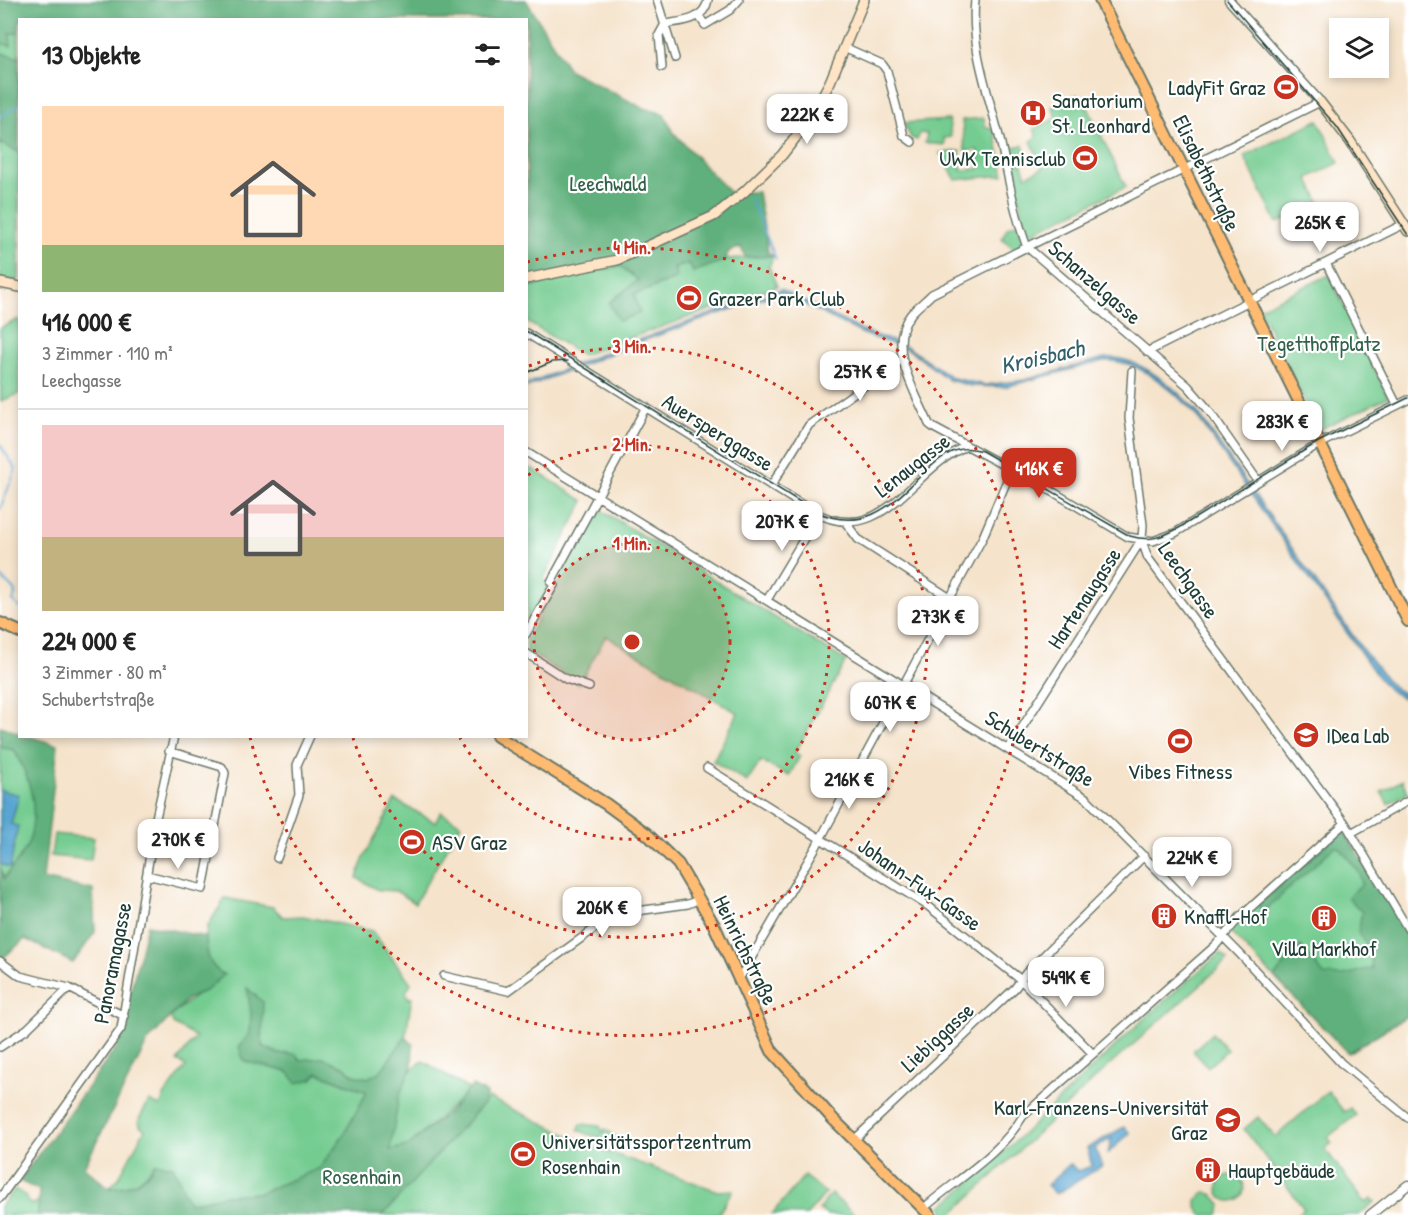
<!DOCTYPE html>
<html lang="de">
<head>
<meta charset="utf-8">
<style>
	body { margin:0; font-family:"Patrick Hand",sans-serif; background:#f2f2f2; color:#222; height:100vh; display:flex; flex-direction:column; font-size:22px; white-space:nowrap }
	* { box-sizing:border-box; margin:0 }
	p { font-size:20px; color:#767676 }
	.icon { flex:none; width:33px; height:33px; fill:none; stroke:currentColor; stroke-width:2; stroke-linecap:round; stroke-linejoin:round }
	.map { position:relative; flex:1; overflow:hidden }
	.sheet { position:absolute; left:18px; top:18px; width:510px; height:720px; display:flex; flex-direction:column; background:#fff; border-radius:0px; box-shadow:0 3px 9px #0003 }
	.sheet>* { flex:none }
	.tools { position:absolute; left:1329px; top:18px; display:grid; gap:12px }
	.tools a { display:grid; place-items:center; width:60px; height:60px; border-radius:0px; background:#fff; box-shadow:0 3px 9px #0003; font-size:30px }
	.price { position:absolute; translate:-50% -51px; padding:0 14px; border-radius:12px; background:#fff; color:#222; font-size:20px; line-height:39px; filter:drop-shadow(0 2px 3px #0008) }
	.price::after { content:''; position:absolute; left:50%; top:36px; width:18px; height:14px; margin-left:-9px; background:inherit; clip-path:polygon(0 0,100% 0,50% 100%) }
	.price.selected { background:#c8321e; color:#fff }
	ul { padding:0; list-style:none }
	li { display:grid; align-content:center; gap:12px; height:318px; padding:0 24px }
	li+li { border-top:2px solid #e0e0e0 }
	li span { display:grid; place-items:center; height:186px; border-radius:0px; color:#555 }
	li>.icon { margin-inline-start:auto }
	span .icon { width:108px; height:108px; fill:#fffc; stroke-width:1 }
	li b { font-size:26px }
	h2 { display:flex; justify-content:space-between; align-items:center; height:72px; padding:0 24px; font-size:26px }
	.map>svg:first-child { display:block }
</style>
</head>
<body>
<div class="map">
<svg width="1408" height="1215" viewBox="0 0 1408 1215">
	<rect width="100%" height="100%" fill="#fff"/>
	<filter id="ink" filterUnits="userSpaceOnUse"><feTurbulence type="fractalNoise" baseFrequency=".0167" numOctaves="2"/><feDisplacementMap in="SourceGraphic" scale="12" xChannelSelector="R" yChannelSelector="G"/><feConvolveMatrix kernelMatrix="1 2 1 2 8 2 1 2 1" color-interpolation-filters="sRGB"/></filter>
	<filter id="wash" filterUnits="userSpaceOnUse"><feTurbulence type="fractalNoise" baseFrequency=".008" numOctaves="4" result="noise"/><feDisplacementMap in="SourceGraphic" scale="24" xChannelSelector="R" yChannelSelector="G"/><feGaussianBlur stdDeviation="1.35" result="paint"/><feColorMatrix in="noise" values="0 0 0 0 0 0 0 0 0 0 0 0 0 0 0 0 0 1.4 0 .05"/><feComposite in="paint" operator="in"/></filter>
	<g filter="url(#wash)">
		<rect width="100%" height="100%" fill="#f5e3cb"/>
		<!-- green -->
		<path fill="#74cc91" stroke="#4a8462" stroke-width="1.5" d="M10,33H19V58L0,53V43Z
			M1077,95L1081,103L1085,102L1126,187L1027,235L1008,148L1023,145L1025,151L1018,154L1026,176L1043,168L1031,141L1037,137L1034,129L1057,118L1052,107Z
			M984,118L985,126L995,131L1004,175L956,180L940,153L960,151L961,170L979,169L978,150L965,151L962,120Z
			M949,120L951,137L944,138L945,145L925,143L927,134L920,133L917,140L911,138L904,123Z
			M1318,120L1339,163L1308,178L1320,203L1277,223L1244,156Z
			M0,143L19,152V280H0Z
			M1017,223L1026,246L1014,249L1002,238L1007,228Z
			M773,256L769,267L777,286L582,355L527,322V287L620,265L638,280L609,303L619,320L634,295L677,278L674,269L689,263L693,272L726,259Z
			M1329,275L1388,397L1319,430L1259,308Z
			M19,319V394L1,401L0,328Z
			M531,468L584,501L544,578L548,587L527,625L526,475Z
			M599,509L846,661L795,753L800,756L789,776L761,761L747,782L713,761L738,713L606,636L579,684L527,651L526,640Z
			M0,747L14,750C31,779 41,811 28,844C23,856 11,869 3,879L0,867Z
			M1402,780L1408,793L1388,804L1381,792Z
			M395,800L435,822L441,812L461,824L415,903L396,891L378,890L357,878L363,859Z
			M1338,828L1345,833L1408,934V1015L1348,1053L1228,930Z
			M54,834L94,838L91,860L51,856Z
			M225,898L273,907L283,917L303,916L372,931L411,983L406,992L408,998L412,997L405,1039L380,1072L368,1078L353,1075L345,1067L323,1058L299,1060L288,1053L279,1054L262,1046L252,1002L249,1062L288,1072L318,1073L367,1092L344,1134L320,1168L260,1193L227,1195L189,1203L172,1166L155,1163C143,1182 131,1187 109,1188L118,1179L145,1129L140,1126L139,1119L149,1101L160,1106L164,1096L186,1066L177,1061L196,1037L173,1024L171,1017C187,1000 205,990 224,975L213,969L207,957L206,937L207,927Z
			M1221,953L1228,960L1100,1074L951,1215H946L942,1206C1039,1126 1122,1031 1221,953Z
			M1212,1033L1227,1050L1208,1067L1193,1051Z
			M423,1061L470,1090L408,1146L390,1150C393,1122 395,1076 423,1061Z
			M1328,1091L1344,1112L1350,1108L1356,1115L1328,1137L1332,1143L1325,1149L1365,1203L1372,1199L1375,1202L1358,1215H1297L1304,1209L1244,1129L1258,1117L1275,1137Z
			M489,1098L591,1146L718,1191L733,1190L718,1215H383L450,1137Z
			M581,1124L600,1126L603,1133L605,1129L616,1137V1142L614,1144L600,1139V1135L595,1137L578,1130Z
			M1218 1188a13 13 0 1 1 26 0a13 13 0 1 1-26 0Z
			M804,1176L826,1193L807,1215L772,1214Z
			M15,1189L24,1195L31,1205L39,1201L38,1215H0V1206Z
			M1205,1193L1212,1194L1221,1204L1220,1212L1217,1215H1202L1196,1206V1200Z
			M831,1194L856,1215H827L819,1209Z"/>
		<!-- forest -->
		<path fill="#5fb07b" stroke="#3f7658" stroke-width="1.5" d="M0,0H526L569,70L641,107L664,114L674,133L729,192H758L768,252L773,256L745,257L741,247L728,252L726,260L693,272L689,263L674,268L677,278L634,295L640,313L619,321L609,303L638,280L620,266L527,287L526,20H20L19,33H10L11,46L0,43Z
			M0,53L19,58V152L0,143Z
			M0,726L19,733L20,736L31,737L58,745L43,879L93,890L95,932L73,963L25,939L3,958L0,956V867L4,879C11,868 23,856 28,844C40,810 31,779 14,750L0,747Z
			M1345,833L1408,934V1015L1348,1053L1274,977L1301,946L1324,975L1341,976L1372,968L1370,952L1358,932L1362,912L1348,897L1362,884L1359,872L1340,848L1334,847L1263,912L1258,905L1338,834Z
			M147,925L206,937C207,955 208,966 224,975L207,990L187,999L148,1041L84,1167L109,1188C131,1187 143,1183 155,1163L173,1166L189,1203L227,1195L260,1193L320,1168L344,1134L367,1092L318,1073L312,1079L297,1083L288,1072L244,1061L239,1047L250,1033L251,1012L247,988L263,1002L262,1046L279,1054H296L300,1060L323,1058L345,1067L353,1075L368,1078L380,1072L405,1037L413,1044L412,1067L399,1096L390,1150L408,1146L450,1111L472,1086L487,1093L484,1103L383,1215H38L39,1190L19,1181L117,1047Z"/>
		<!-- water -->
		<path fill="#59a5d2" stroke="#3c7183" stroke-width="1.5" d="M781,289L861,330L906,346L953,378L985,385L1024,380L1104,358C1138,354 1177,389 1198,413L1363,650L1393,687L1408,696V701L1389,690L1377,676L1196,415C1174,391 1138,358 1103,361L1005,387L971,386L949,380L909,350L861,333L780,292L648,339L527,387V384L621,346Z
			M0,790L19,795L11,824L18,826L10,868L0,864Z
			M1124,1127L1130,1133L1108,1153L1112,1138L1095,1148L1102,1166L1056,1194L1047,1185L1070,1164L1078,1171L1092,1166L1087,1148Z"/>
		<g fill="none" stroke-linecap="round" stroke-linejoin="round">
			<!-- stream -->
			<path stroke="#59a5d2" stroke-width="2" d="M0,117L20,104
				M750,198L776,259
				M0,445L16,469L0,509
				M0,576L16,592L13,601L20,608"/>
		</g>
	</g>
	<g filter="url(#ink)">
		<g fill="none" stroke-linecap="round" stroke-linejoin="round">
			<defs>
				<path id="minor" d="M657,0L675,58
					M975,0C970,49 990,97 1001,144C1009,179 1014,213 1027,247L1188,386L1207,408L1258,481
					M699,16L705,25L730,10L739,0
					M665,24C682,21 704,21 708,0
					M844,47L882,64L887,71L904,136L912,142
					M662,67L659,35L665,24
					M1320,102L932,294C925,301 917,307 911,314C885,346 916,393 929,424L934,428L1055,493L1128,537L1153,541L1175,533L1319,444L1408,400
					M1326,263L1397,405
					M526,333L812,511C884,551 910,468 967,446
					M1147,352L1404,224
					M526,452L1086,798L1241,955L1341,1063L1408,1118
					M771,486L809,425L902,359
					M846,523L858,539L950,598
					M1142,541L1148,558L1345,823L1408,929
					M767,600L818,515
					M526,634L554,585L551,582L646,407
					M526,653L566,679L589,687
					M1009,748L1142,539L1143,525L1129,418L1132,371
					M707,768L928,906L1021,980L1093,1054
					M1351,833L1408,801
					M277,858L299,795L297,765L310,736
					M147,875L203,889L225,773L222,767L169,751
					M0,961L20,976L69,988L124,1016
					M444,976L508,991L615,914L688,904L700,899
					M739,979L816,847L983,537L1011,471
					M0,1047L27,1029L69,988
					M854,1140L1015,988L1026,973L1144,856
					M0,1198L121,1029L156,818L174,736
					M924,1208C958,1178 999,1156 1023,1116L1216,945L1240,917L1345,823"/>
				<path id="tertiary" d="M1229,0L1320,102
					M1370,1215L1408,1185"/>
				<path id="secondary" d="M1320,102L1350,141L1408,231
					M526,279L617,260L714,216L744,192L782,155L810,119L830,82L864,0
					M0,283L20,287"/>
				<path id="primary" d="M1100,0L1408,621
					M0,623L20,632
					M497,736L606,804L647,834L678,864L714,925L772,1051L833,1119L930,1215"/>
			</defs>
			<!-- minor casing -->
			<use href="#minor" stroke="#6a7769" stroke-width="10"/>
			<!-- tertiary casing -->
			<use href="#tertiary" stroke="#6a7769" stroke-width="11"/>
			<!-- secondary casing -->
			<use href="#secondary" stroke="#6a7769" stroke-width="12"/>
			<!-- primary casing -->
			<use href="#primary" stroke="#6a7769" stroke-width="14"/>
			<!-- minor -->
			<use href="#minor" stroke="#fff" stroke-width="7"/>
			<!-- tertiary -->
			<use href="#tertiary" stroke="#fff" stroke-width="8"/>
			<!-- secondary -->
			<use href="#secondary" stroke="#ffe4c6" stroke-width="9"/>
			<!-- primary -->
			<use href="#primary" stroke="#febb71" stroke-width="10"/>
			<!-- tram -->
			<path stroke="#1f3d34" stroke-width="1.5" d="M1227,0L1337,127L1408,235
				M526,331L813,510C900,554 922,429 982,451L1130,536C1150,542 1162,537 1179,528L1318,442L1408,398
				M526,373L552,362L568,361"/>
		</g>
	</g>
	<!-- distance rings -->
	<circle cx="632" cy="642" r="98" fill="#c8321e" fill-opacity=".12"/>
	<g fill="none" stroke="#c8321e" stroke-width="3" stroke-dasharray="3 6">
		<circle cx="632" cy="642" r="98"/>
		<path d="M528 475A197 197 0 1 1 460 738"/>
		<path d="M529 366A295 295 0 1 1 353 738"/>
		<path d="M527 262A394 394 0 1 1 250 737"/>
	</g>
	<!-- icons -->
	<defs>
		<symbol id="stadium-disc" viewBox="-11 -11 22 22"><circle r="9.5" fill="#c8321e" stroke="#fff"/><path d="M0-5a6.5 5 0 1 0 0 10a6.5 5 0 1 0 0-10ZM-3.5-1.8h7v3.6h-7Z" fill="#fff"/></symbol>
		<symbol id="hospital-disc" viewBox="-11 -11 22 22"><circle r="9.5" fill="#c8321e" stroke="#fff"/><path d="M-5-5h3v3.5h4V-5h3V5h-3V1.5h-4V5h-3Z" fill="#fff"/></symbol>
		<symbol id="university-disc" viewBox="-11 -11 22 22"><circle r="9.5" fill="#c8321e" stroke="#fff"/><path d="M0-5L7-2L0 1L-7-2ZM-4 1L0 2.5L4 1V4Q0 6-4 4Z" fill="#fff"/></symbol>
		<symbol id="building-disc" viewBox="-11 -11 22 22"><circle r="9.5" fill="#c8321e" stroke="#fff"/><path d="M-4-6H4V6H1V3H-1V6H-4ZM-2.5-4.3h1.7v1.8h-1.7ZM.8-4.3h1.7v1.8H.8ZM-2.5-1h1.7V.8h-1.7ZM.8-1h1.7V.8H.8Z" fill="#fff"/></symbol>
	</defs>
	<g fill-rule="evenodd">
		<use href="#stadium-disc" x="1271" y="72" width="30" height="30"/>
		<use href="#hospital-disc" x="1018" y="98" width="30" height="30"/>
		<use href="#stadium-disc" x="1070" y="143" width="30" height="30"/>
		<use href="#stadium-disc" x="674" y="283" width="30" height="30"/>
		<use href="#university-disc" x="1291" y="720" width="30" height="30"/>
		<use href="#stadium-disc" x="1165" y="726" width="30" height="30"/>
		<use href="#stadium-disc" x="397" y="827" width="30" height="30"/>
		<use href="#building-disc" x="1149" y="901" width="30" height="30"/>
		<use href="#building-disc" x="1309" y="903" width="30" height="30"/>
		<use href="#university-disc" x="1213" y="1105" width="30" height="30"/>
		<use href="#stadium-disc" x="508" y="1139" width="30" height="30"/>
		<use href="#building-disc" x="1193" y="1155" width="30" height="30"/>
	</g>
	<g text-anchor="middle" stroke-width="4.5" stroke-linejoin="round" paint-order="stroke">
		<!-- poi labels -->
		<g font-size="22" fill="#1f3d34" stroke="#fff" text-anchor="start">
			<text x="1266" y="95" text-anchor="end">LadyFit Graz</text>
			<text x="1052" y="108">Sanatorium<tspan x="1052" dy="25">St. Leonhard</tspan></text>
			<text x="1066" y="166" text-anchor="end">UWK Tennisclub</text>
			<text x="708" y="306">Grazer Park Club</text>
			<text x="1326" y="743">IDea Lab</text>
			<text x="1180" y="779" text-anchor="middle">Vibes Fitness</text>
			<text x="432" y="850">ASV Graz</text>
			<text x="1184" y="924">Knaffl-Hof</text>
			<text x="1324" y="956" text-anchor="middle">Villa Markhof</text>
			<text x="1208" y="1115" text-anchor="end">Karl-Franzens-Universität<tspan x="1208" dy="25">Graz</tspan></text>
			<text x="542" y="1149">Universitätssportzentrum<tspan x="542" dy="25">Rosenhain</tspan></text>
			<text x="1228" y="1178">Hauptgebäude</text>
		</g>
		<!-- street labels -->
		<g font-size="22" fill="#1f3d34" stroke="#fff">
			<text transform="translate(1207 173) rotate(64)" y="8">Elisabethstraße</text>
			<text transform="translate(1095 282) rotate(41)" y="8">Schanzelgasse</text>
			<text transform="translate(718 432) rotate(32)" y="8">Auersperggasse</text>
			<text transform="translate(912 465) rotate(-38)" y="8">Lenaugasse</text>
			<text transform="translate(1189 580) rotate(55)" y="8">Leechgasse</text>
			<text transform="translate(1084 598) rotate(-57)" y="8">Hartenaugasse</text>
			<text transform="translate(1040 748) rotate(32)" y="8">Schubertstraße</text>
			<text transform="translate(920 884) rotate(35)" y="8">Johann-Fux-Gasse</text>
			<text transform="translate(746 950) rotate(64)" y="8">Heinrichstraße</text>
			<text transform="translate(112 963) rotate(-79)" y="8">Panoramagasse</text>
			<text transform="translate(937 1037) rotate(-43)" y="8">Liebiggasse</text>
		</g>
		<!-- park labels -->
		<g font-size="22" fill="#34614b" stroke="#fff">
			<text x="608" y="191">Leechwald</text>
			<text x="1319" y="351">Tegetthoffplatz</text>
			<text x="362" y="1184">Rosenhain</text>
		</g>
		<!-- water labels -->
		<g font-size="24" font-style="italic" fill="#33616b" stroke="#fff">
			<text transform="translate(1042 357) rotate(-13)" y="8">Kroisbach</text>
		</g>
	</g>
	<circle cx="632" cy="642" r="9" fill="#c8321e" stroke="#fff" stroke-width="3"/>
	<g font-size="18" text-anchor="middle" font-weight="bold" fill="#c8321e" stroke="#fff" stroke-width="4.5" stroke-linejoin="round" paint-order="stroke">
		<text x="632" y="254">4 Min.</text>
		<text x="632" y="353">3 Min.</text>
		<text x="632" y="451">2 Min.</text>
		<text x="632" y="550">1 Min.</text>
	</g>
</svg>
<div class="tools">
<a><svg class="icon" aria-label="layers" viewBox="0 0 24 24"><path d="M12 4l9 5-9 5-9-5zM3 14l9 5 9-5"/></svg></a>
</div>
<b class="price" style="left:807px;top:145px">222K €</b>
<b class="price" style="left:1320px;top:253px">265K €</b>
<b class="price" style="left:860px;top:402px">257K €</b>
<b class="price" style="left:1282px;top:452px">283K €</b>
<b class="price selected" style="left:1039px;top:499px">416K €</b>
<b class="price" style="left:782px;top:552px">207K €</b>
<b class="price" style="left:938px;top:647px">273K €</b>
<b class="price" style="left:890px;top:733px">607K €</b>
<b class="price" style="left:849px;top:810px">216K €</b>
<b class="price" style="left:178px;top:870px">270K €</b>
<b class="price" style="left:1192px;top:888px">224K €</b>
<b class="price" style="left:602px;top:938px">206K €</b>
<b class="price" style="left:1066px;top:1008px">549K €</b>
<section class="sheet">
<h2>13 Objekte<svg class="icon" aria-label="filters" viewBox="0 0 24 24"><path d="M4 7h16M4 17h16"/><circle cx="9" cy="7" r="2"/><circle cx="15" cy="17" r="2"/></svg></h2>
<ul>
<li><span style="background:linear-gradient(#ffd9b3 75%,#8fb573 0)"><svg class="icon" aria-label="home" viewBox="0 0 24 24"><path d="M3 11l9-7 9 7M6 9v11h12V9"/></svg></span><div><b>416 000 €</b><p>3 Zimmer · 110 m²</p><p>Leechgasse</p></div></li>
<li><span style="background:linear-gradient(#f6c9c9 60%,#c2b280 0)"><svg class="icon" aria-label="home" viewBox="0 0 24 24"><path d="M3 11l9-7 9 7M6 9v11h12V9"/></svg></span><div><b>224 000 €</b><p>3 Zimmer · 80 m²</p><p>Schubertstraße</p></div></li>
</ul>
</section>
</div>
</body>
</html>
